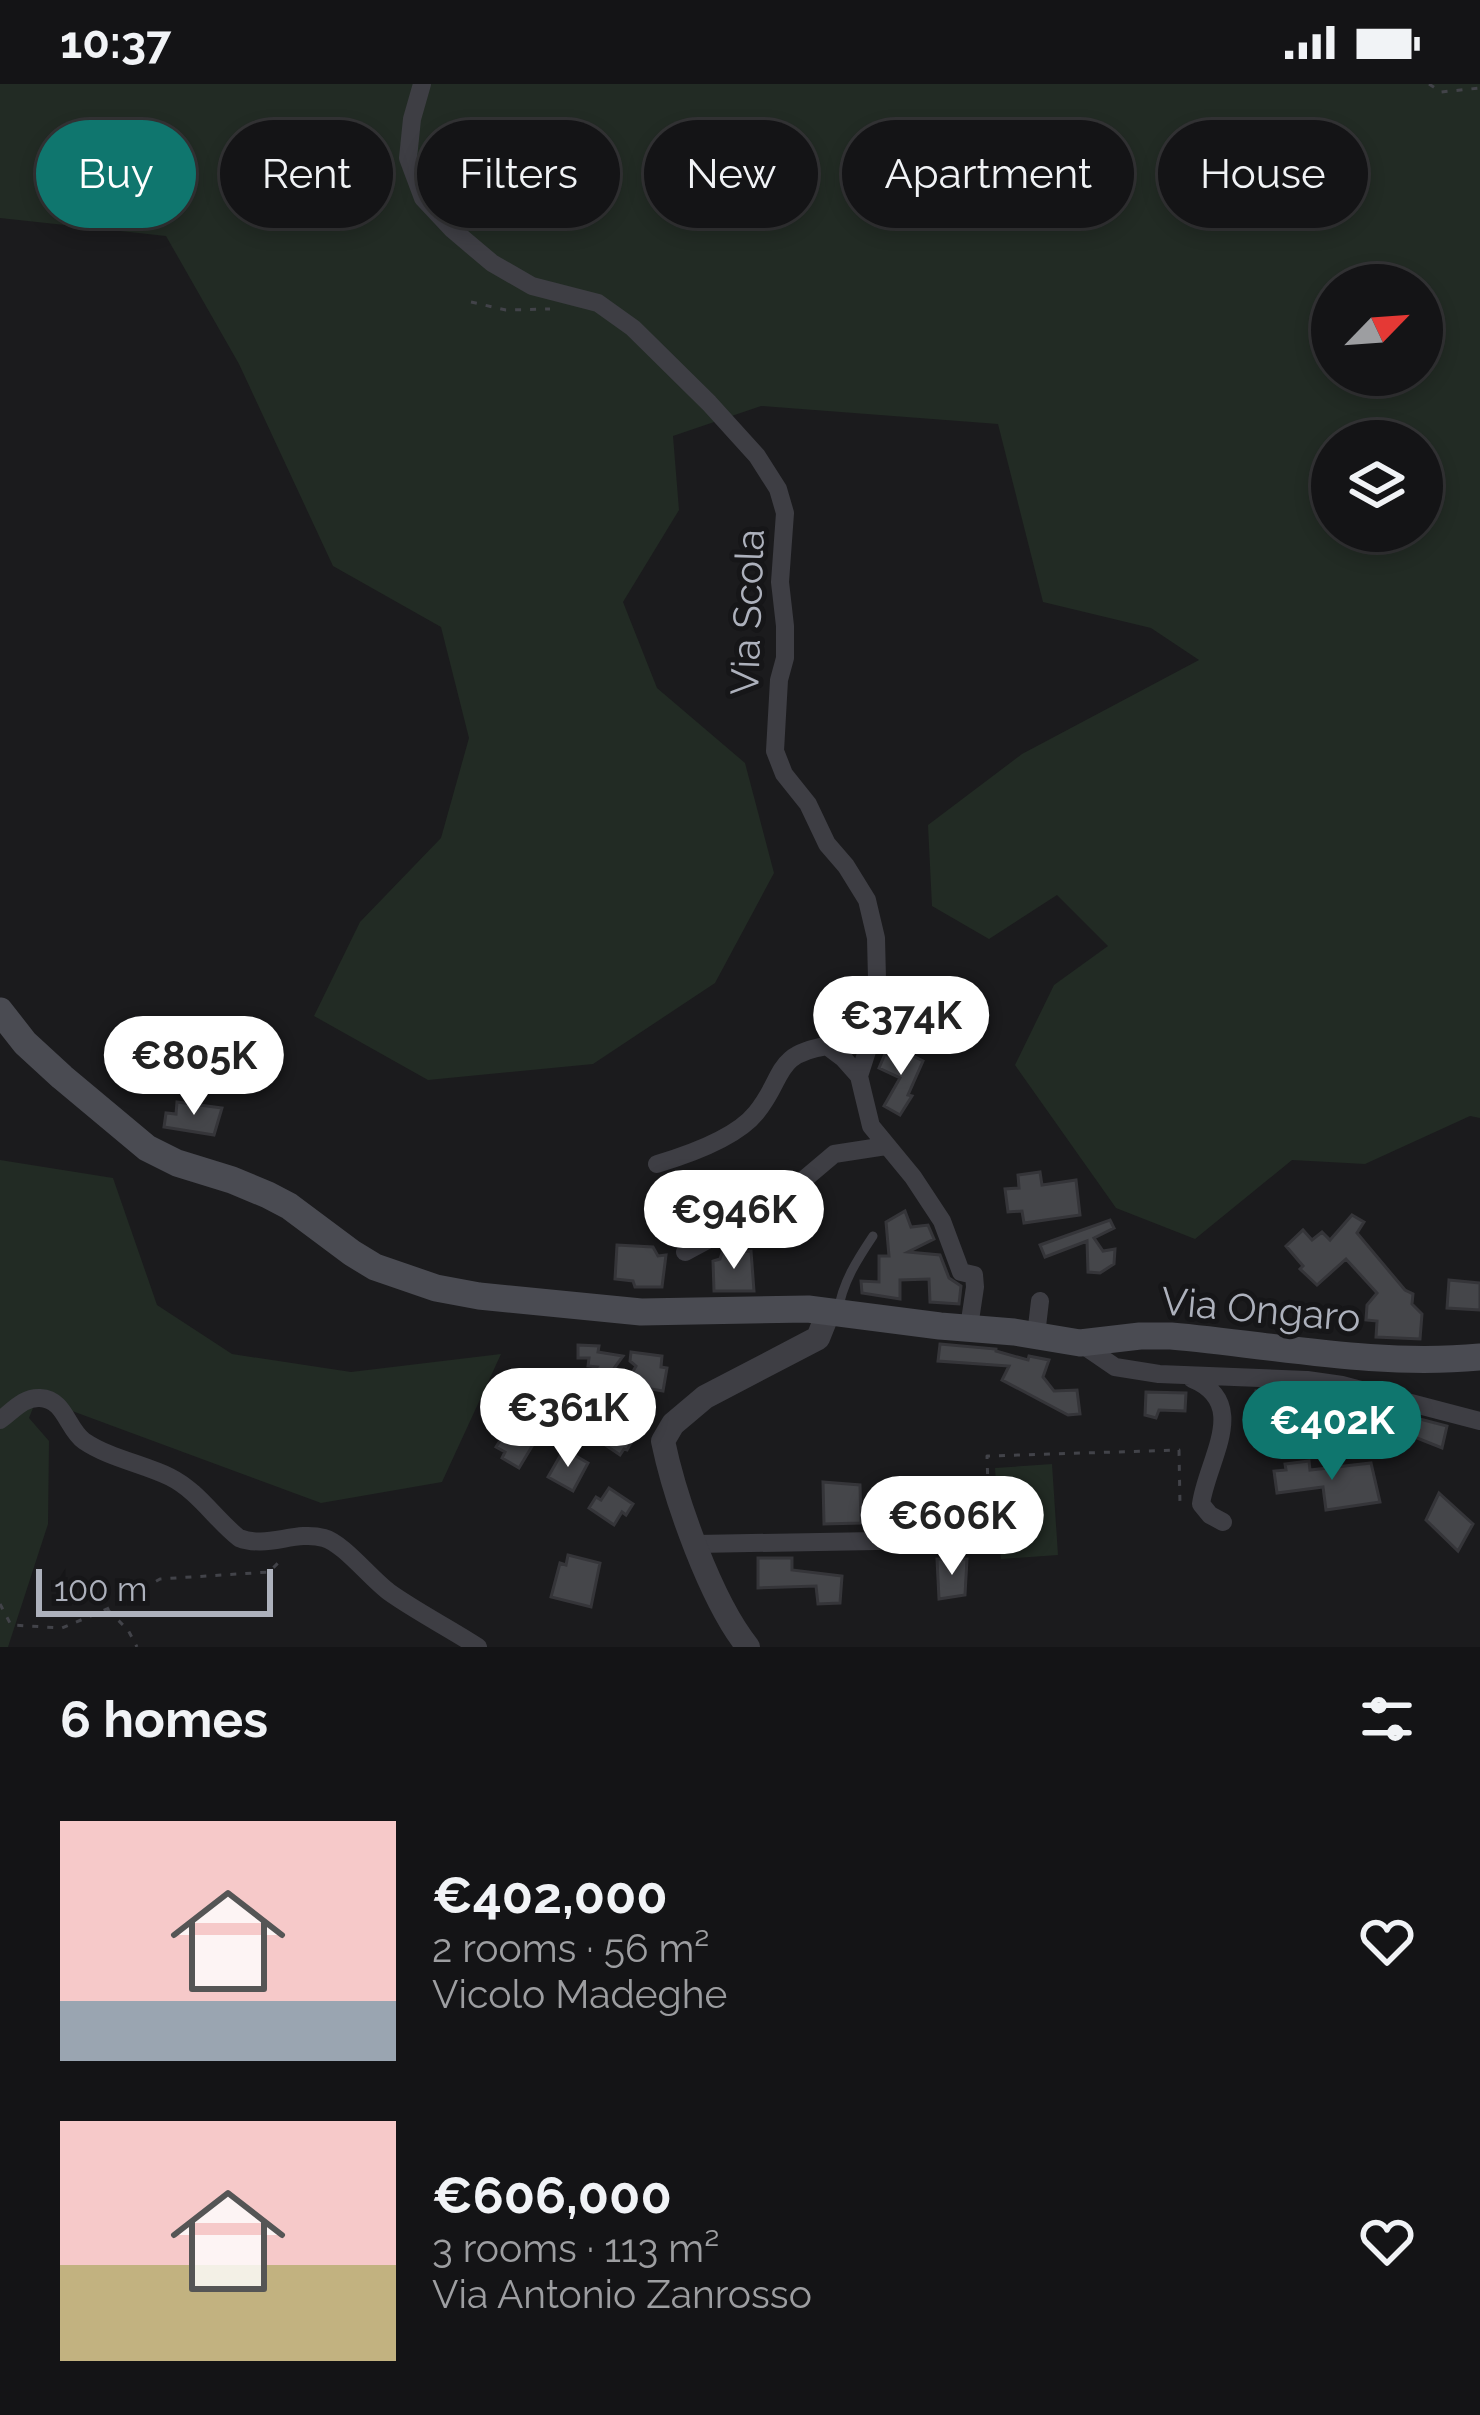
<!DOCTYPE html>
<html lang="en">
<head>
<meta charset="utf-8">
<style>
	body { margin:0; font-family:Raleway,sans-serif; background:#1d1d1f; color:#f1f3f6; height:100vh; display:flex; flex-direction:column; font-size:45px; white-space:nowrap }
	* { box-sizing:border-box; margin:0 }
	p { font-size:39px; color:#9d9ea1 }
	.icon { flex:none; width:66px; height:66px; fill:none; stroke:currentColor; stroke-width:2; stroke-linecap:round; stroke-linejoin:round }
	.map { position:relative; height:1563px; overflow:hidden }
	.details { display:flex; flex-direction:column; background:#141416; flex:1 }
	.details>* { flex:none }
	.top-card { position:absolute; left:36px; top:36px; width:1410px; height:108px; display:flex; gap:24px }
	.needle { width:78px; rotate:65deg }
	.controls { position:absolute; left:1311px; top:180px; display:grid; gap:24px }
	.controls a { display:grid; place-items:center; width:132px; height:132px; border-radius:50%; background:#141416; box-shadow:0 6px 18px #0003,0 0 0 3px #333335; font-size:60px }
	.scale { position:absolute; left:36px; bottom:30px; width:237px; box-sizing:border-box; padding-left:12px; border:6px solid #adb1bc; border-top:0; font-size:33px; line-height:42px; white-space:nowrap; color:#adb1bc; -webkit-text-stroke:9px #161618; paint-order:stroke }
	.price { position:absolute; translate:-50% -102px; padding:0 27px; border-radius:42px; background:#fff; color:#222; font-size:39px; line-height:78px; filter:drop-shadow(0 3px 6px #0008) }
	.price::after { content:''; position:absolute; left:50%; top:72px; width:36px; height:27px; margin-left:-18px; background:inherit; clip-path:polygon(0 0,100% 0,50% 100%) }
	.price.active { background:#0f766e; color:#fff }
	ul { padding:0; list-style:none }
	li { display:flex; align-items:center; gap:36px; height:300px; padding:0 60px }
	li span { display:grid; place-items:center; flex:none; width:336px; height:240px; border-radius:0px; color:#555 }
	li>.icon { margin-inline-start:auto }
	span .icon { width:144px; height:144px; fill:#fffc; stroke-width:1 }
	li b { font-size:51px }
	h2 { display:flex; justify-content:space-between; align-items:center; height:144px; padding:0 60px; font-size:51px }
	.chip { padding:0 42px; border-radius:54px; background:#141416; box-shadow:0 6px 18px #0003,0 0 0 3px #333335; font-size:42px; line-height:108px }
	.chip.active { background:#0f766e; color:#fff }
	.status { display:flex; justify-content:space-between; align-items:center; height:84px; padding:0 60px; background:#141416; direction:ltr }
	.status svg { height:33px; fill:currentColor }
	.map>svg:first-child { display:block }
</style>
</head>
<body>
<div class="status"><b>10:37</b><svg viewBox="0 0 49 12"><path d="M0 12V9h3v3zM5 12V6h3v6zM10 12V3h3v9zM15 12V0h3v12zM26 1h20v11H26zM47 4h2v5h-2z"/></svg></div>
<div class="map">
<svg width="1480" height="1563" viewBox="0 0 1480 1563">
	<rect width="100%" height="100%" fill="#1b1b1d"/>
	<!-- green -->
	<path fill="#222b24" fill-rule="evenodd" d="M0,0H1480V1034L1470,1032L1365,1080L1292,1076L1195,1155L1116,1124L1015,981L1054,901L1108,862L1057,811L989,855L932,822L928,741L1022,670L1199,576L1151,544L1043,518L998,340L761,322L673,352L679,426L623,518L657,604L745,679L774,789L715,899L593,980L428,996L314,932L360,838L441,754L469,654L441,543L333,482L239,280L166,152L0,134ZM1332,201H1422V291H1332ZM1332,357H1422V447H1332Z
		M0,1076L113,1094L157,1221L232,1270L351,1288L501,1270L442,1398L321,1419L37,1314L29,1334L49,1357L48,1440L8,1563H0Z
		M1052,1380L1058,1471L1001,1475L995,1384Z"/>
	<!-- building -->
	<path fill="#45464a" stroke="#353539" stroke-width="3" d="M897,964L923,977L908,1011L912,1012L900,1031L884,1022L900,994L879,984L885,970L892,974Z
		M177,1018L222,1024L214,1051L164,1043L166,1029L176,1030Z
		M1040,1088L1042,1101L1076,1096L1080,1131L1024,1139L1022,1127L1008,1128L1005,1105L1019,1104L1018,1091Z
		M905,1127L911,1143L928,1141L934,1155L908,1168L940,1171L949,1194L961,1202L959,1220L930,1218L929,1195L900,1196V1215L862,1209L861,1197L879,1198V1172H889L886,1138Z
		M1352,1131L1364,1138L1357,1149L1405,1206L1413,1210L1412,1220L1422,1230L1420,1255L1376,1253L1377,1237L1366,1236L1367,1221L1377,1209L1346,1175L1317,1201L1300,1185L1303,1182L1286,1162L1303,1146L1312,1156L1322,1148L1330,1156Z
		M1110,1136L1114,1144L1094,1154L1103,1167L1115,1165L1114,1180L1100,1189L1088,1188L1087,1157L1045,1173L1040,1161Z
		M617,1161L653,1163L658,1172L666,1171L662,1203H635L633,1197L615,1195Z
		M751,1167L754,1207H714L713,1177L720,1175L722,1169Z
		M1449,1196L1480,1199V1226L1447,1224Z
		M940,1260L996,1265V1267L1028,1276L1029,1272L1049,1276L1043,1293L1054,1307L1077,1306L1080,1330L1068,1331L1002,1296L1009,1282L938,1277Z
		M578,1261L599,1262L598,1268L623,1272L602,1301L590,1292L597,1283L588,1282L589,1274H578Z
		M631,1268L662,1272L661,1283L667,1284L663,1307L634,1302V1297L628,1296L636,1282L630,1277Z
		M527,1295L549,1306L551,1302L571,1311L569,1316L583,1328L569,1345L559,1337L563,1333L531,1317L526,1326L514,1320Z
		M1256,1307L1313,1316L1310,1346L1284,1343L1285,1339L1253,1336Z
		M1146,1308L1186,1309L1185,1327L1159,1326L1156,1334L1145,1331Z
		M606,1333L636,1350L627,1366L624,1365L620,1371L595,1354Z
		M1412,1333L1447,1342L1442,1364L1407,1350Z
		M512,1338L537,1354L519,1384L502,1374L505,1368L496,1363Z
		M564,1365L588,1379L573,1407L548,1393Z
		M1309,1377L1310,1386L1371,1379L1380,1418L1326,1426L1323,1403L1277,1409L1274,1387L1286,1386L1285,1380Z
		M823,1398L860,1401L861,1439L824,1440Z
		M609,1404L633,1420L626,1431L622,1428L614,1441L589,1424L596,1413L601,1416Z
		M1439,1409L1473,1440L1458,1467L1426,1436Z
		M568,1471L600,1479L591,1523L551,1513L560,1479L566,1481Z
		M758,1474H792V1486L842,1492L840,1519L818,1520L816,1502L758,1504Z
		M937,1475H967L965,1511L939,1515Z"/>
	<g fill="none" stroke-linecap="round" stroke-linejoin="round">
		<!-- path -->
		<path stroke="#424349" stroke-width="3" stroke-dasharray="6 9" stroke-linecap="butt" d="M1429,0L1441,8L1480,4
			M471,218L506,226L550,225
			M989,1435L987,1372L1179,1366L1180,1421H1184
			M0,1520L11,1541L62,1544L107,1525L160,1495L269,1488L283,1474
			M108,1526L128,1546L137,1563"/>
		<!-- service -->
		<path stroke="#3e3e44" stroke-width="9" d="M838,1228C842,1199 857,1176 873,1152"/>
		<!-- minor -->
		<path stroke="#3e3e44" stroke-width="18" d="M422,0L412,35L408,74L423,114L453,146L492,179L532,202L598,219L633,244L709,319L757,372L778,405L785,429L780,498L785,542V574L779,596L775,667L784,690L808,720L827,760L846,782L867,816L876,854L877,895L868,964L859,992L863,1009L871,1042L913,1093L942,1137L961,1188L974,1191L975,1203L969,1243
			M657,1080C687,1071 736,1054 756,1029C785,994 773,970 827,962L843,974L859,992
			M685,1168L776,1119L834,1070L886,1062
			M1036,1251L1040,1217
			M1080,1259L1115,1283L1159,1290L1307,1296L1342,1301L1480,1337
			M1192,1295C1251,1319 1207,1376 1201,1420L1210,1431L1223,1438
			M0,1336C12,1328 23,1313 40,1314C65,1315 67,1345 84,1357C109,1374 143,1380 170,1393C198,1407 215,1435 239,1454C267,1465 295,1446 324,1454C343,1459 371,1495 389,1508C417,1528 449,1544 478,1563
			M696,1460L990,1455"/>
		<!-- tertiary -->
		<path stroke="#3e3e44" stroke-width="24" d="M748,1563C711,1517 675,1415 663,1357L673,1340L705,1313L818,1254L828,1229"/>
		<!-- secondary -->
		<path stroke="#4a4b52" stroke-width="27" d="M0,927L25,959L62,993L147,1064L177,1079L232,1096L268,1111L289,1122L352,1169L375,1183L436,1204L479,1212L641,1228L808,1225L940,1242L1014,1248L1080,1259L1140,1252H1171C1274,1261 1376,1283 1480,1273"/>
	</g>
	<g text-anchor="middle" stroke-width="10" stroke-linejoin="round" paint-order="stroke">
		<!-- street labels -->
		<g font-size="39" fill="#adb1bc" stroke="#161618">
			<text transform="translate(747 528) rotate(-88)" y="14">Via Scola</text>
			<text transform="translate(1261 1225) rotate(5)" y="14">Via Ongaro</text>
		</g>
	</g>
</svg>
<div class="controls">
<a><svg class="needle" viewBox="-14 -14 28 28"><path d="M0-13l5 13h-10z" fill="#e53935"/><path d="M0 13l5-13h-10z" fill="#9d9ea1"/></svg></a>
<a><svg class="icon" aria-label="layers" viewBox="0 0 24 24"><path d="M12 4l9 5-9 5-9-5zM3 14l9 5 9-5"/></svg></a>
</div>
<div class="scale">100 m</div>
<b class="price" style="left:901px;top:994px">€374K</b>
<b class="price" style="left:194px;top:1034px">€805K</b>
<b class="price" style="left:734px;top:1188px">€946K</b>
<b class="price" style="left:568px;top:1386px">€361K</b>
<b class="price active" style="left:1332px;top:1399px">€402K</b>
<b class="price" style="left:952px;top:1494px">€606K</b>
<div class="top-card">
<a class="chip active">Buy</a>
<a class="chip">Rent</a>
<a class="chip">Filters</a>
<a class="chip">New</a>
<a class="chip">Apartment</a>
<a class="chip">House</a>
</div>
</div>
<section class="details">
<h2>6 homes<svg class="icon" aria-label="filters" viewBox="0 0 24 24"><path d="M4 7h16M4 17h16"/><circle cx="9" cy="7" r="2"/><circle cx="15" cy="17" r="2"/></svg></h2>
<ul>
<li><span style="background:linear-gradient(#f6c9c9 75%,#9aa5b1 0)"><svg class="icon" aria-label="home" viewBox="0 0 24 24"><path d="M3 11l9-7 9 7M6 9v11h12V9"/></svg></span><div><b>€402,000</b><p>2 rooms · 56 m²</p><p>Vicolo Madeghe</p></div><svg class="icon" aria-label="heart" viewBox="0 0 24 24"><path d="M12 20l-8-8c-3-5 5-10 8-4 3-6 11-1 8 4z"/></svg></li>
<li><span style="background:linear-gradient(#f6c9c9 60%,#c2b280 0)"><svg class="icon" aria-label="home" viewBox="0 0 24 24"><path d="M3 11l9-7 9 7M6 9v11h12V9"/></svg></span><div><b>€606,000</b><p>3 rooms · 113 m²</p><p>Via Antonio Zanrosso</p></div><svg class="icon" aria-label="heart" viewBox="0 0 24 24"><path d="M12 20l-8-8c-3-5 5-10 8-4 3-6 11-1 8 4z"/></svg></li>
</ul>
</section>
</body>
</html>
